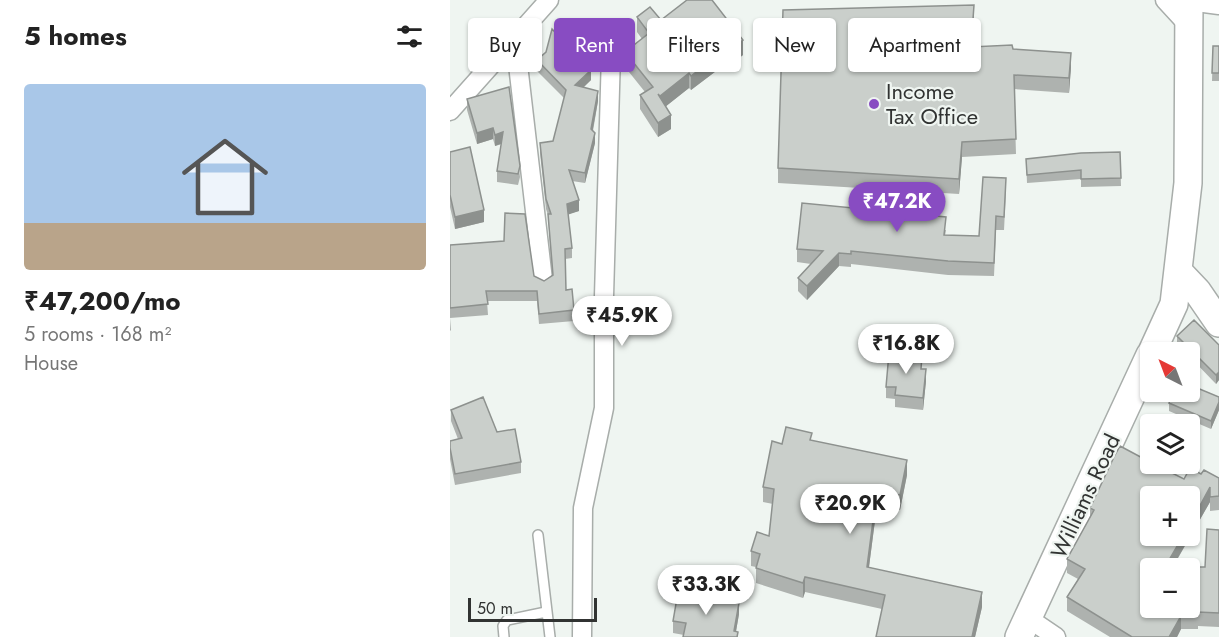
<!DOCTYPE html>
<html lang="en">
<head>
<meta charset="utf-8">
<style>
	body { margin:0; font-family:Jost,sans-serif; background:#f6f6f6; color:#222; height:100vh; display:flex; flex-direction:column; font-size:22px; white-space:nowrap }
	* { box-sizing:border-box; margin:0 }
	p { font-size:20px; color:#767676 }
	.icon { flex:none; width:33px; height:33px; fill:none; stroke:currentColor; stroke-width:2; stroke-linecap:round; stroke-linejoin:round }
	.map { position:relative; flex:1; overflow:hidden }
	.details { display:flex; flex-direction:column; background:#fff; width:450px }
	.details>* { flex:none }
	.guide { position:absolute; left:18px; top:18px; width:570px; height:54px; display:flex; gap:12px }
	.needle { width:39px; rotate:318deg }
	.tools { position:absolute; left:690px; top:342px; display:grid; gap:12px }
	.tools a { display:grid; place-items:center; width:60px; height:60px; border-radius:6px; background:#fff; box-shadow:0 2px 4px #0004; font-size:30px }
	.scale { position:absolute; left:18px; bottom:15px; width:129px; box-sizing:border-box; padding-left:6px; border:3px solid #313332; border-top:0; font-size:16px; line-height:21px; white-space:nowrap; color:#313332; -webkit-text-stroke:4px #eff5f1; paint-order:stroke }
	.price { position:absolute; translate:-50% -51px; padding:0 14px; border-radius:21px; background:#fff; color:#222; font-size:20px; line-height:39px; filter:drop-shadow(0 2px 3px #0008) }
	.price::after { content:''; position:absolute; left:50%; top:36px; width:18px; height:14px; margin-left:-9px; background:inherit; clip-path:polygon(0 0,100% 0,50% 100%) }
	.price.selected { background:#884cc2; color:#fff }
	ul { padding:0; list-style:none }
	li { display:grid; align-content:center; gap:12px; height:318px; padding:0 24px }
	li span { display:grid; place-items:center; height:186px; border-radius:6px; color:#555 }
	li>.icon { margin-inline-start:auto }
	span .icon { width:108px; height:108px; fill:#fffc; stroke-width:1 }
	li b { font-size:26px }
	h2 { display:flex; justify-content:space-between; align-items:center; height:72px; padding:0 24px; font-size:26px }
	.chip { padding:0 21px; border-radius:6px; background:#fff; box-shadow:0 2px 4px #0004; font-size:21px; line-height:54px }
	.chip.selected { background:#884cc2; color:#fff }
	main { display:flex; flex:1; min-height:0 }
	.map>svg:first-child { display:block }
</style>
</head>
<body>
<main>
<section class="details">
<h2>5 homes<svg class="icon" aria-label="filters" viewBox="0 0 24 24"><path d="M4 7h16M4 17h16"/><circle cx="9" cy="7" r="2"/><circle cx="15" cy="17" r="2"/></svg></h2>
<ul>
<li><span style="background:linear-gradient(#a9c7e8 75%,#b9a48a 0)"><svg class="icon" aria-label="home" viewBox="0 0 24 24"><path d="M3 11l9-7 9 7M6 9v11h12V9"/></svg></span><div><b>₹47,200/mo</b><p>5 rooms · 168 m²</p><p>House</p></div></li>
</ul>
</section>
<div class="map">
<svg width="769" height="637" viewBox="0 0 769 637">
	<rect width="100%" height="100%" fill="#eff5f1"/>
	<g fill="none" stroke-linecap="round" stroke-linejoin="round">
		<defs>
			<path id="lane" d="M88,535L100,637
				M54,637L53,626L57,620L96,612"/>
			<path id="street" d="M715,0L738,25
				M739,1L769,5
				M65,39L93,280
				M0,111L99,0
				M578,618L606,637
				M132,637L133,508L154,408V296L161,54"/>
			<path id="secondary" d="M728,271L747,291L769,323
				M702,352L724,304L738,183L739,0
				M569,637L700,355"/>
		</defs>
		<!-- lane casing -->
		<use href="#lane" stroke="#a8adaa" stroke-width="12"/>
		<!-- street casing -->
		<use href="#street" stroke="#a8adaa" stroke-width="21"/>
		<!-- secondary casing -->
		<use href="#secondary" stroke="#a8adaa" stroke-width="30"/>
		<!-- lane -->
		<use href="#lane" stroke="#fff" stroke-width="9"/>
		<!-- street -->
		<use href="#street" stroke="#fff" stroke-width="18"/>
		<!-- secondary -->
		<use href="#secondary" stroke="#fff" stroke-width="27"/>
	</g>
	<!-- wall -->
	<path fill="#aeb2af" d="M187,17L211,20L293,55L276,68L274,65L241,90L239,88L216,106L221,129L208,137L190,109V95L195,92L175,67V52L192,39L187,32Z
		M524,20L522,47L563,49L621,67L619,93L564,89L566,154L512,157L509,194L328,183V168Z
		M763,46H769V81H762Z
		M87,60L141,80L134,87L148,101L143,131L145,143L135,183L122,181L129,211L118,214L122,248V258L115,259L116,290L124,310V321L89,324L87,301H37L38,315L0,318L1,330L0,331V245L84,276L94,281L102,275L98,215L96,209L90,153V143L103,141L114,98L87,71Z
		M59,87L70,177L68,185L47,182V171L52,144L45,146L43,139L27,144L17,110V99Z
		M0,152L34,222L5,229L0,207Z
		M670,152L671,186L631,187V179L577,183L576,159Z
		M556,191L554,230H546L544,276L498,275L401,264V267L389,266L357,300L348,291V278L361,264L347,262V249L496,230L495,236H529Z
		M727,336L769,345V380L766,384L740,357V352H735L727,344Z
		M472,369L476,381L473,410L445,407V399L436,398V387Z
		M769,397V410L761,429L719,411V403Z
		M1,410L47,432L71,462V473L5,485L0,459V441L8,439L1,421Z
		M362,440L457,475L450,510L427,505L419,567L532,607L525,637H426L432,609L355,592L353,598L306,583V567L301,566V551L319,536L323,504L313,502V487L332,444Z
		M751,474L769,478V510L760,511V502L723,567H755L769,530V627L748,626V629H731L727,637H660L617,611V597L628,579L617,573V559L640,517V508Z
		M289,614L286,631L288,637L234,635L223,633V621Z"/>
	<!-- shaded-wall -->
	<path fill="#8d918e" d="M524,5V20L521,62V47Z
		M293,40V55L276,68V53Z
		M274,50V65L241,90V76Z
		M621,53V67L619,93V78Z
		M141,70V80L125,95V85Z
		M239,73V88L210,111V96Z
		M148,91V101L141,139V129Z
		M221,115V129L208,137V123Z
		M43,128V139L27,144V133Z
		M53,132V143L45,146V135Z
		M145,133V143L135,183V173Z
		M512,142V157L509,194V179Z
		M129,200V211L117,215V204Z
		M34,210V222L5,229V217Z
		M389,253V266L357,300V286Z
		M476,369V381L473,410V398Z
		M769,372V380L766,384V375Z
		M769,402V410L761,429V421Z
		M457,460V475L450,510V495Z
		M760,487V502L722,568L715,567L733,536H740V524Z
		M427,490V505L417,582V567Z
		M355,577V592L353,598V583Z
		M532,592V607L525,637H522Z
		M289,603V614L285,637L284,631Z
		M731,616V629L727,637H719Z"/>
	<!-- building -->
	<path fill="#cacfcb" stroke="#8d918e" stroke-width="1.5" fill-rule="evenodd" d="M237,0H262L293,40L276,53L274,50L241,76L239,73L210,96L208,94L221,115L208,123L190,95L203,87L175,52L199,33L187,17L200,7L211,20Z
		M524,5L521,47L562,45L563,49L621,53L619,78L564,75L566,139L512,142L509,179L328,168L333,10Z
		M102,29L141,70L125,85L148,91L141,129L145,133L135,173L119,170L129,200L117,204L122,248L115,249L116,290L122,289L124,310L89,314L87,291H36L38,304L0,308V245L54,241L55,213L75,214L84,276L94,281L103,275L98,214H101L96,199L90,143L103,141L116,90L87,60L96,52Z
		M763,46H769V73H762Z
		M59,87L70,166L68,174L47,171L53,132L45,135L43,128L27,133L17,99Z
		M20,147L34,210L5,217L0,195V152Z
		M670,152L671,178L631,179V170L577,175L576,159L631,153Z
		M533,177L556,178L554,217L546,216L544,263L498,261L401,251V254L389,253L357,286L348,278L373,251L347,249L352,203L496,217L494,235L529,236Z
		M744,320L769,345V372L766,375L727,336Z
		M439,353L472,356L471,369H476L473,398L445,395L446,387H436Z
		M740,385L769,397V402L761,421L719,403L724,392H740Z
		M33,397L47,432L65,429L71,462L5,474L0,448V441L12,438L1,410Z
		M336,427L362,433L360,440L457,460L450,495L427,490L417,567L532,592L522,637H426L435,595L355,577L353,583L306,568L310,554L301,551L307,532L319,536L324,489L313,487L322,441L332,444Z
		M670,446L700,462V464H704L734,479L740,468L751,474L754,470L769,478V496L760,497V487L740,524V496H700V536H733L715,567H755L757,529L769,530V613L748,612V615L731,616L719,637H682L617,597L635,569L617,559L644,510L640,508L664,457ZM700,568H740V608H700Z
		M228,592L289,603L284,631L288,632L287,637H233L236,623L223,621Z"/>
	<!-- markers -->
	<circle fill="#884cc2" stroke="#eff5f1" stroke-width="2" cx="424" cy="104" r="6"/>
	<g text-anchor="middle" stroke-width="4.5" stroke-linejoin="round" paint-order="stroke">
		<!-- poi labels -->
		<g font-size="22" fill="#313332" stroke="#eff5f1" text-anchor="start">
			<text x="436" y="99">Income<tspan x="436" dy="25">Tax Office</tspan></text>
		</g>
		<!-- street labels -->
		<g font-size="22" fill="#313332" stroke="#eff5f1">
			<text transform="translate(635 496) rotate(-65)" y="8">Williams Road</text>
		</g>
	</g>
</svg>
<div class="tools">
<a><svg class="needle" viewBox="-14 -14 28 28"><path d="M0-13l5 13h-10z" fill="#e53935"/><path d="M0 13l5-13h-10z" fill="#767676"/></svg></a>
<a><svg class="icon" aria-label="layers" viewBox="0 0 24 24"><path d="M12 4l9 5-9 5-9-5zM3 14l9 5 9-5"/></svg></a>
<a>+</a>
<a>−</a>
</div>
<div class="scale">50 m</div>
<b class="price selected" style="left:447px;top:233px">₹47.2K</b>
<b class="price" style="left:172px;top:347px">₹45.9K</b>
<b class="price" style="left:456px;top:375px">₹16.8K</b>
<b class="price" style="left:400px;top:535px">₹20.9K</b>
<b class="price" style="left:256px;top:616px">₹33.3K</b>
<div class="guide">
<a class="chip">Buy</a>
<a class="chip selected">Rent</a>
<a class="chip">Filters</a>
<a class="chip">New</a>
<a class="chip">Apartment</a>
</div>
</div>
</main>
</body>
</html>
